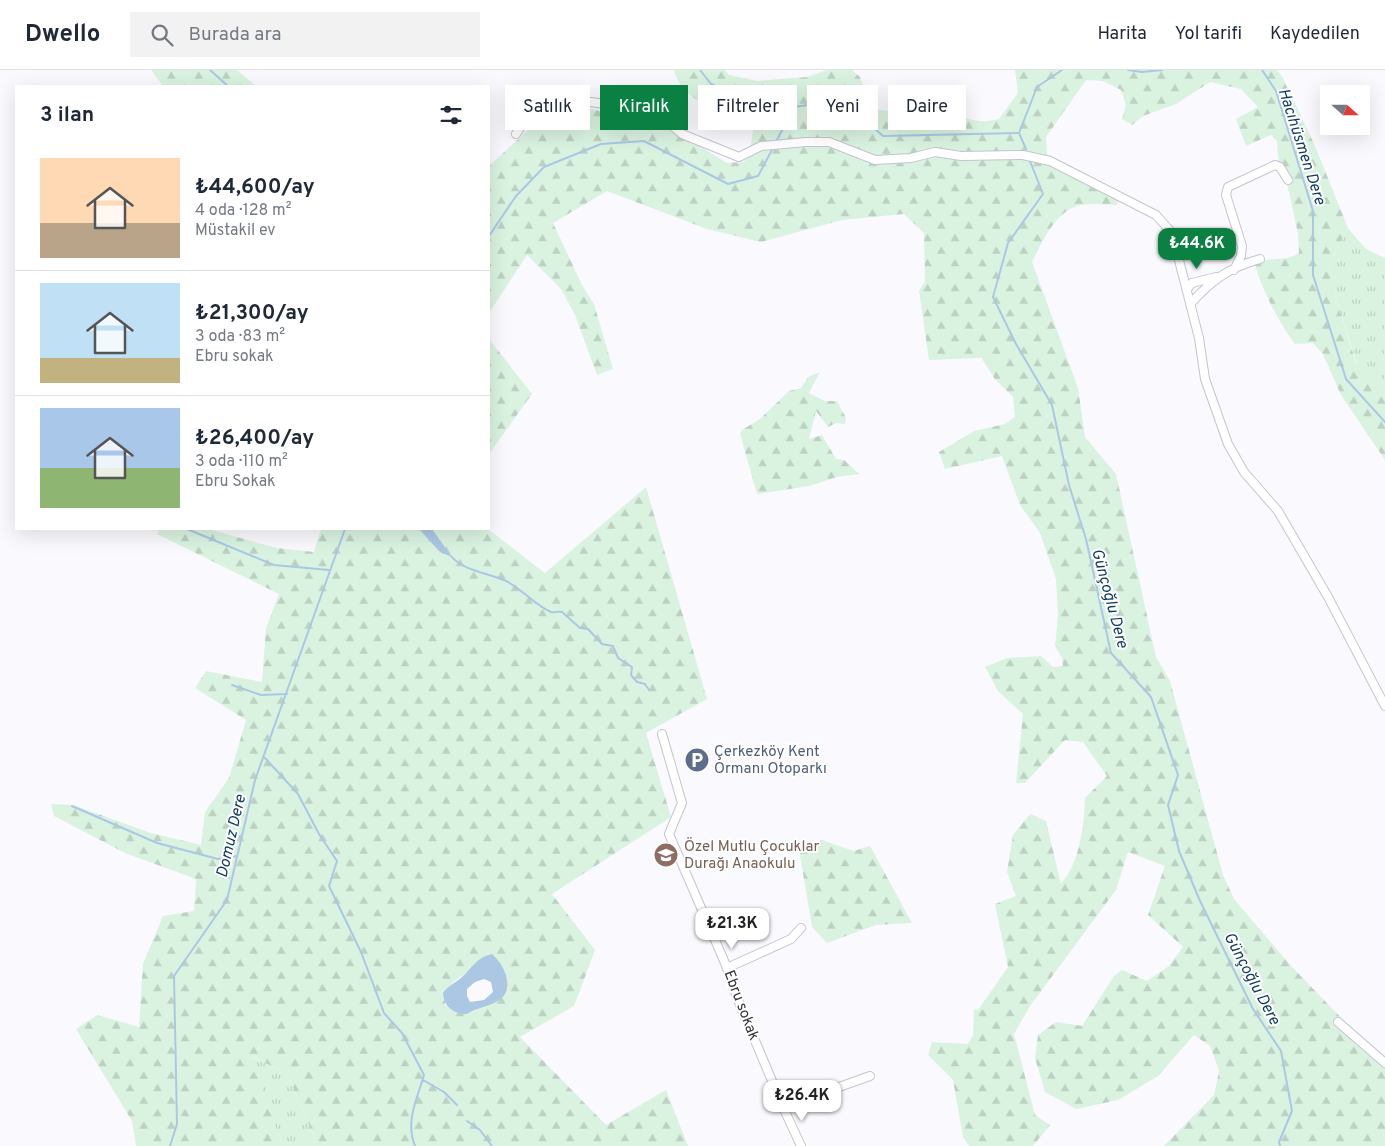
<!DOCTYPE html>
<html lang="tr">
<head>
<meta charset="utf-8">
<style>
	body { margin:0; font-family:Overpass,sans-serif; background:#f2f2f3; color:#1f2937; height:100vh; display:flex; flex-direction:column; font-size:19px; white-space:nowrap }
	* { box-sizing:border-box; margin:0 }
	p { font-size:16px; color:#747a83 }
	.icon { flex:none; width:28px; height:28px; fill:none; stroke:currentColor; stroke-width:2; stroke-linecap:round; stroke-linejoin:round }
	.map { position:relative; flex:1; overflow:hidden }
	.details { position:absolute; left:15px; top:15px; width:475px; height:445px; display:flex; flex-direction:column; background:#fff; border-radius:0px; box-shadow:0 5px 20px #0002 }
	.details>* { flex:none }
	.top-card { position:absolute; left:505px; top:15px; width:475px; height:45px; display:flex; gap:10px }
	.needle { width:32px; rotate:111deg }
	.fabs { position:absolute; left:1320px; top:15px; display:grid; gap:10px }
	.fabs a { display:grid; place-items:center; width:50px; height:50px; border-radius:0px; background:#fff; box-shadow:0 5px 20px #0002; font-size:25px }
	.price { position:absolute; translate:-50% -42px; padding:0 11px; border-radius:10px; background:#fff; color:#222; font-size:16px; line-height:32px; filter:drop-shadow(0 1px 2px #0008) }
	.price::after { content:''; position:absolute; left:50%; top:30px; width:15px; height:11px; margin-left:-8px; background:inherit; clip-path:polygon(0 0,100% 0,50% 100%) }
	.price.on { background:#0b8043; color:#fff }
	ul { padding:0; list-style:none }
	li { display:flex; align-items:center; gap:15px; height:125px; padding:0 25px }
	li+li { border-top:1px solid #e0e1e3 }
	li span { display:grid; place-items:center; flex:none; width:140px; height:100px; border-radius:0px; color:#555 }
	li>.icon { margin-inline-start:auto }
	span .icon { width:60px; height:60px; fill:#fffc; stroke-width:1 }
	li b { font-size:21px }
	h2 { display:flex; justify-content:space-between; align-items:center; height:60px; padding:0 25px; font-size:21px }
	.chip { padding:0 18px; border-radius:0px; background:#fff; box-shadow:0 5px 20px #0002; font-size:18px; line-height:45px }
	.chip.on { background:#0b8043; color:#fff }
	header { display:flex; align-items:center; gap:30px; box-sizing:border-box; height:70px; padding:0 25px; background:#fff; border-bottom:1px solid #e0e1e3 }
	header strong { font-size:24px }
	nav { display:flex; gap:28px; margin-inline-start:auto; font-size:18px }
	.search { width:350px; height:45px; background:#f2f2f3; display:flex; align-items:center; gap:12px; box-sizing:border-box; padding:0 18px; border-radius:0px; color:#747a83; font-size:19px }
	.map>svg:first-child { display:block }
</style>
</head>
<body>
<header>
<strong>Dwello</strong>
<div class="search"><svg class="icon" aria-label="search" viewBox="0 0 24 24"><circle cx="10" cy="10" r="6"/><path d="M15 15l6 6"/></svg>Burada ara</div>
<nav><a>Harita</a><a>Yol tarifi</a><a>Kaydedilen</a></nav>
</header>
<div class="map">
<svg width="1385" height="1076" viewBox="0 0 1385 1076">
	<defs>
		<pattern id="grass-tufts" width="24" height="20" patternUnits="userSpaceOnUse" patternTransform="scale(1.25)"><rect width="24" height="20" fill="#daf3e1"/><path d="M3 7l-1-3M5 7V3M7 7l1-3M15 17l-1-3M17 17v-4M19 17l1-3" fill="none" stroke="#bcd1c2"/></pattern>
		<pattern id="forest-firs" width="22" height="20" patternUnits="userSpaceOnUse" patternTransform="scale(1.25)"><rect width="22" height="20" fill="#daf3e1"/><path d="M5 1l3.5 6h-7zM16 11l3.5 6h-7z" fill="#bcd1c2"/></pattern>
	</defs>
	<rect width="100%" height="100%" fill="#faf9fe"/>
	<!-- grass -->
	<path fill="url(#grass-tufts)" d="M1348,158L1366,179L1385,188V330L1358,297L1338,235L1329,193Z
		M251,987L287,1003L318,1076H282Z"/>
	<!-- forest -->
	<path fill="url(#forest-firs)" fill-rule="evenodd" d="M151,0H237L256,16H163Z
		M674,0H725L729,5L757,11L807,7L827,0H852L860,7L872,39C900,43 927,43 953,46C975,49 976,54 999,49L1018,23L1015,0H1277L1283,8L1315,76L1348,158L1329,193L1338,235L1356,293L1385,330V390L1341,325L1323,284L1313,273L1295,274C1280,254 1261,219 1255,194C1273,185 1284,193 1299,183L1298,164L1288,117L1279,97L1277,71L1271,65L1246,76L1236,49L1258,37L1241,19L1210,12L1176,34L1143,46L1132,55L1122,49L1126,35L1121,20L1103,11L1086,10L1046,67L1047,84L1121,122L1117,135C1106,135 1093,133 1082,135C1057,138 1042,172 1032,192L1078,318L1085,367L1116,404L1156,587L1170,611L1223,805L1234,829L1291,896L1385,993V1076H1164L1214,1025L1219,1001L1210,976L1194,965L1158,1006L1118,1030L1076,1039L1045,1022L1035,988L1038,965L1056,952L1082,956L1114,906L1122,900L1147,911L1169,896L1183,877L1148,845L1165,796L1128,782L1116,820L1030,936L1014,964L1035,1045L1050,1055L1033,1076H969L963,1067L953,1010L928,985L932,972L968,974L973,965L974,939L978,940L1008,897L995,834L1016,826L1007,802L1013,765L1030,744L1046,751L1061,814C1080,792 1084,756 1085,728L1107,706L1083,672L1065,670L1025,713H1016L1023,644L998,621L985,597L1007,588L1041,586L1053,597L1063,596L1062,588L1055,576L1058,545L1056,509L1040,463L1020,435L1002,386L945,399L939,382L974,361L1005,354L1015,347L1013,327L994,308L982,288L929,290L919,220L925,212L924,163L904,144L842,150L761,172L707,159L607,121L553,153L582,215L594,234L613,299L597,305L575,245L561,219L527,185L489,243V96L527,61L547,48L590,39L662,53L727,93L743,92L749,87L754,55C727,46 681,32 674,0Z
		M489,269L532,324L489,384Z
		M820,302L809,323L825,331H837L846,348L845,354L836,353L828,357L816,341L809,369L822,365L836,389L844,390L859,404L837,407L809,416L757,424L740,364L742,360L760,349L789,321L801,318L808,307Z
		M646,417L707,629L646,663L671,747L552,824L595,880L574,936L520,967L606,1055L666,1020L688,1076H318L287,1003L252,987L282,1076H136L132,1051L76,959L97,945L139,957L143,894L163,846L194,841L196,809L125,783L54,746L51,734L73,735L151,763L201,775L205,742L229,708L246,650L195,618L206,601L262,612L266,558L279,524L157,464L159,459H208L277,478L314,482L321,459H488L545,503ZM467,902L508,917C489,931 465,957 445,934L452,913Z
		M822,770L854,781L870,776L912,853L876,855L827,873L812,857L799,779Z"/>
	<!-- water -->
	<path fill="#abc7e4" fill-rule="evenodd" d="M419,459H432L452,487L440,482Z
		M492,884C505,895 517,922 496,932C486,937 476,938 467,944C453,944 444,937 443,923C448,916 455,913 461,908C472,898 477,887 492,884ZM484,909L491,912L493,922L484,930L470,932L467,926V919L475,912Z"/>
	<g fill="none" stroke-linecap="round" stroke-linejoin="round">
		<!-- stream -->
		<path stroke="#abc7e4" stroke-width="2" d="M210,0L228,16
			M700,0L711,14L767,39L790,44
			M1128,0L1142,2L1162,0
			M1262,0L1276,21L1313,141V205L1346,309L1385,352
			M1019,63L1026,79
			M776,72L794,37L842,30L883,66L1019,63L1037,17L1062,0
			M1030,91L1043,124L1008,173L993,227L1016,274L1052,335L1069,415L1086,469L1111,583L1151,627L1178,705L1168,735L1179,781L1200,831L1253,939L1281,981L1292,1041L1279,1072L1280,1076
			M489,166L516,126L544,97L601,74L644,71L728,114L758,106L773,78
			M187,459L274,495L329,500
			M451,486C463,501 489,503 506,511C521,518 537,537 551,542C554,543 558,541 562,542L580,558L588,559L602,574L613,576L618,588L632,597L631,605L637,612L645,614L649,620
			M232,615L261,625L287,624
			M265,688L298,724L319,764L337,791L329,816L361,882L384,943L402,963L424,1005C417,1029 405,1052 415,1076
			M72,736L157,773L218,789L237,786
			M423,1010L444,1022L457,1035
			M467,1051L480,1060L492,1076
			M170,1076L177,1054L174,906L227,830L255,710L345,459"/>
		<defs>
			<path id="minor" d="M516,64L522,55L538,42L591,32L618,36L646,34L682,64L739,87L761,76L806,72H829L875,90L911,88L935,82L961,86L1023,85L1050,91L1156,145L1172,163L1199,268L1205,309L1228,374L1244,402L1278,441L1328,527L1385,636
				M1234,200L1241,186L1242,176L1226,125L1228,117L1275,95L1280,97L1288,110
				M1187,219L1192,213L1216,207
				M1190,234C1212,210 1228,198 1260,189
				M662,664L682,733L669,764L725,893L740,935L783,1037L870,1006
				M727,898L791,869L801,858
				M1338,952L1385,993
				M783,1037L801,1076"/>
		</defs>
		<!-- minor casing -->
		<use href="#minor" stroke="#c5c4d0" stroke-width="10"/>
		<!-- minor -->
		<use href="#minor" stroke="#fff" stroke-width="8"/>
	</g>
	<!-- icons -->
	<defs>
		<symbol id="parking-disc" viewBox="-11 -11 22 22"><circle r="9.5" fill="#5c6f8a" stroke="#fff"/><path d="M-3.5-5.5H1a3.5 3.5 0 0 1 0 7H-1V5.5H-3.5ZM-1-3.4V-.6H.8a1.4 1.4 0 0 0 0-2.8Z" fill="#fff"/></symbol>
		<symbol id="school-disc" viewBox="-11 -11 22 22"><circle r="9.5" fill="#8d6e63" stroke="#fff"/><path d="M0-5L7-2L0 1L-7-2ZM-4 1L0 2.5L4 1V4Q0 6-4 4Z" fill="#fff"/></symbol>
	</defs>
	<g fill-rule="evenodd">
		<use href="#parking-disc" x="683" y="676" width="28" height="28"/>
		<use href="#school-disc" x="652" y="771" width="28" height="28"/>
	</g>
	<g text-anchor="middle" stroke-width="4" stroke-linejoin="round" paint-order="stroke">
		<!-- service labels -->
		<g font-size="15" fill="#4e5e75" stroke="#fff" text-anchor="start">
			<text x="714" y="686">Çerkezköy Kent<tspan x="714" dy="17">Ormanı Otoparkı</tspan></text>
		</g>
		<!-- education labels -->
		<g font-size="15" fill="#785e54" stroke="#fff" text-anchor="start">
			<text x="684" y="781">Özel Mutlu Çocuklar<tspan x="684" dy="17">Durağı Anaokulu</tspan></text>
		</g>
		<!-- street labels -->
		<g font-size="15" fill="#333338" stroke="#fff">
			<text transform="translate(742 935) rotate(69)" y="5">Ebru sokak</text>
		</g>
		<!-- water labels -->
		<g font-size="16" font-style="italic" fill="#0e395f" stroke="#fff">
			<text transform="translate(1303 76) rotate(72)" y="6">Hacıhüsmen Dere</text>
			<text transform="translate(1111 528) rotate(75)" y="6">Günçoğlu Dere</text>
			<text transform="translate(230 766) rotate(-77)" y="6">Domuz Dere</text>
			<text transform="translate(1253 908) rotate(62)" y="6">Günçoğlu Dere</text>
		</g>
	</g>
</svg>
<div class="fabs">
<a><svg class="needle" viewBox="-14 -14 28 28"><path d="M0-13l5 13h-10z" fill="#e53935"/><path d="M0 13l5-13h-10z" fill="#747a83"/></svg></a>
</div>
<b class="price on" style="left:1197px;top:200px">₺44.6K</b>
<b class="price" style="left:732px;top:880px">₺21.3K</b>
<b class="price" style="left:802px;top:1052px">₺26.4K</b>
<div class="top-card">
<a class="chip">Satılık</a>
<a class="chip on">Kiralık</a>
<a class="chip">Filtreler</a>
<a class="chip">Yeni</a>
<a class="chip">Daire</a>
</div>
<section class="details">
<h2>3 ilan<svg class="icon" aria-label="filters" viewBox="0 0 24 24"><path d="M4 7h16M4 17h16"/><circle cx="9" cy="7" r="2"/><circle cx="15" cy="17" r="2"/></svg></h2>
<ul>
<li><span style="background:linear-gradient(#ffd9b3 65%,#b9a48a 0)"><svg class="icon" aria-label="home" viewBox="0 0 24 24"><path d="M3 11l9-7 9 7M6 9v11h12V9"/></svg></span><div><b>₺44,600/ay</b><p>4 oda · 128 m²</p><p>Müstakil ev</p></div></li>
<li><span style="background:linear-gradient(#bfe0f5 75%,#c2b280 0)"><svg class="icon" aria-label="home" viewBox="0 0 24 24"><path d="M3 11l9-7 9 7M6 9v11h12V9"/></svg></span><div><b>₺21,300/ay</b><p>3 oda · 83 m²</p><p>Ebru sokak</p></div></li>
<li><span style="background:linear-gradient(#a9c7e8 60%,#8fb573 0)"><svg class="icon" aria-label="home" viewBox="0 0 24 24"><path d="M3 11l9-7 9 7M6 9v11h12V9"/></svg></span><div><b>₺26,400/ay</b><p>3 oda · 110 m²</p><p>Ebru Sokak</p></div></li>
</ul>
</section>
</div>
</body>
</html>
